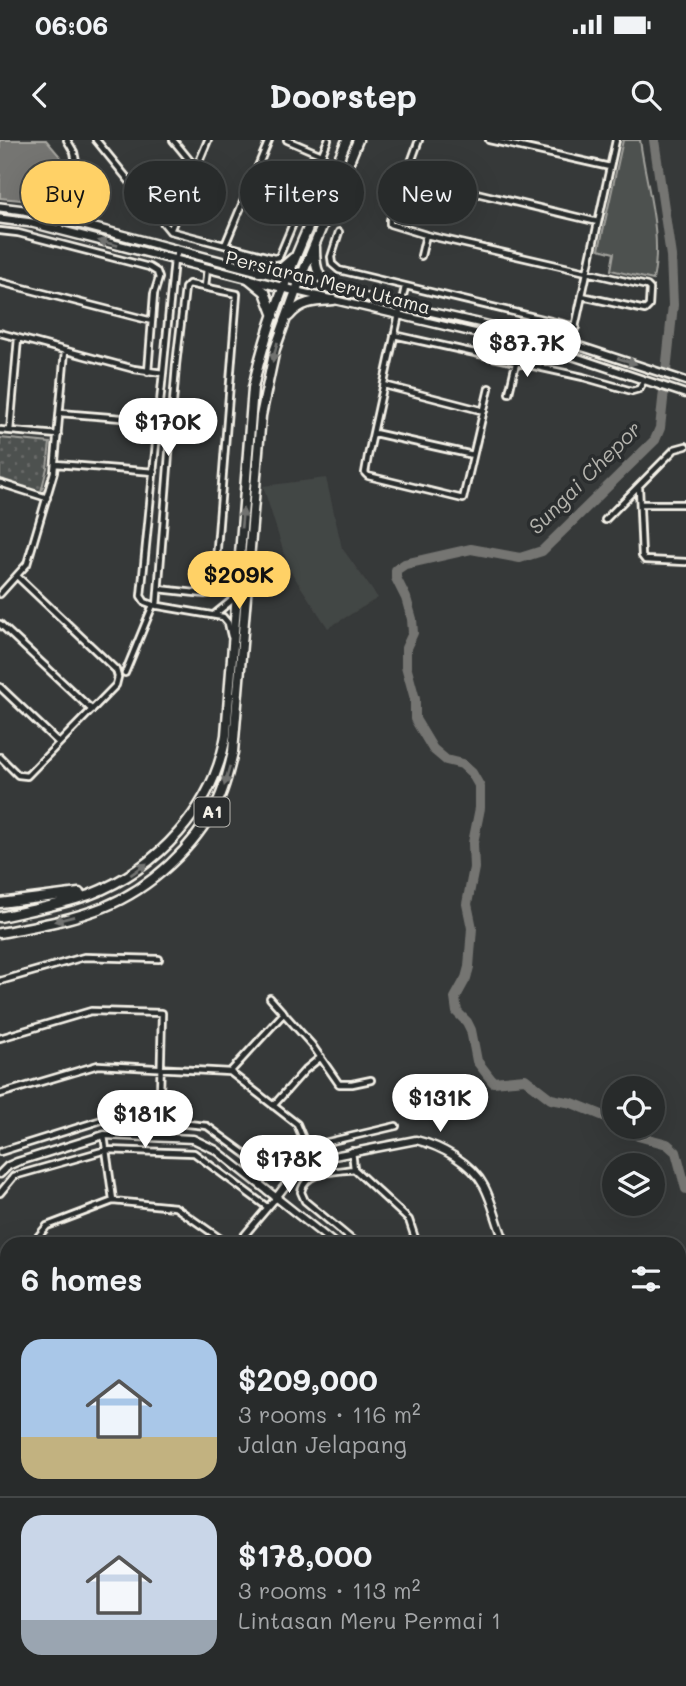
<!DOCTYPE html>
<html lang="en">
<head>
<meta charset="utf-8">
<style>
	body { margin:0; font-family:Mali,sans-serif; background:#303333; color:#f1f3f6; height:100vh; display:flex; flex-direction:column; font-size:26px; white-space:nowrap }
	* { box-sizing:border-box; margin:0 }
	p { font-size:23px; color:#a5a7a9 }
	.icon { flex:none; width:38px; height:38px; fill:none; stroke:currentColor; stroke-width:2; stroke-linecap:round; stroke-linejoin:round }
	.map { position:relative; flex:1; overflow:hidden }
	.details { position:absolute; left:0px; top:1097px; width:686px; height:450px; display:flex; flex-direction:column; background:#282b2b; border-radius:21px 21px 0 0; box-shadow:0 7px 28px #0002,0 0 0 2px #444747 }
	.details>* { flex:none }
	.hud { position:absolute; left:21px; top:21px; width:644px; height:63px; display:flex; gap:14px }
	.controls { position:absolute; left:602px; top:936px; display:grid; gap:14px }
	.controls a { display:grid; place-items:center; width:63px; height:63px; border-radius:50%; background:#282b2b; box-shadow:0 7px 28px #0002,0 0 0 2px #444747; font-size:35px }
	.price { position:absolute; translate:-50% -60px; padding:0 16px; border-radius:24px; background:#fff; color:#222; font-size:23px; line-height:46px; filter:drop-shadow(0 2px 4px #0008) }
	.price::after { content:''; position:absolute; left:50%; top:42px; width:21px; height:16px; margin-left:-10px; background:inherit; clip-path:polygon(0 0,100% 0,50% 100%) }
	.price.selected { background:#ffd166; color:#111 }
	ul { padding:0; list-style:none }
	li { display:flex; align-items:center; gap:21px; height:175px; padding:0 21px }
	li+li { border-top:2px solid #444747 }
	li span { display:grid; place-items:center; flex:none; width:196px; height:140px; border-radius:21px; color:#555 }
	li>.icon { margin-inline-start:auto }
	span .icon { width:84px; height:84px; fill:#fffc; stroke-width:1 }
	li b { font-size:30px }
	h2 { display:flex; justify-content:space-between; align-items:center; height:84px; padding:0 21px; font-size:30px }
	.pill { padding:0 24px; border-radius:32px; background:#282b2b; box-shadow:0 7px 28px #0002,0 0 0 2px #444747; font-size:24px; line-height:63px }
	.pill.selected { background:#ffd166; color:#111 }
	.status { display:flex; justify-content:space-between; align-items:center; height:49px; padding:0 35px; background:#282b2b; direction:ltr }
	.status svg { height:19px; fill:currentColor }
	header { display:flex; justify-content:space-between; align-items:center; height:91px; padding:0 21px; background:#282b2b; font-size:32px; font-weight:700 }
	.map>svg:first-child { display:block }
</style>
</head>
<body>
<div class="status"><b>06:06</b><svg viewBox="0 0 49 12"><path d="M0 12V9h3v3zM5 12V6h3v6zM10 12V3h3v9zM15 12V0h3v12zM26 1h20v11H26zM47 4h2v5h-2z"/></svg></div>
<header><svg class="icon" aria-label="back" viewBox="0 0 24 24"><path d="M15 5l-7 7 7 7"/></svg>Doorstep<svg class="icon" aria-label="search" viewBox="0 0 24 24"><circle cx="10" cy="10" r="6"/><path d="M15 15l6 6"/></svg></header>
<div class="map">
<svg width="686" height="1546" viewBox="0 0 686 1546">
	<defs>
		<pattern id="park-dots" width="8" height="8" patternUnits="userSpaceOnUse" patternTransform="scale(1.75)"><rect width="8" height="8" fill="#4e514f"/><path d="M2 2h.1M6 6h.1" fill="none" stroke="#686a68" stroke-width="1.8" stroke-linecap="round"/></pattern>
	</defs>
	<rect width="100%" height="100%" fill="#363939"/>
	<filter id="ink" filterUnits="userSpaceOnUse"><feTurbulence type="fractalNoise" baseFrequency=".0143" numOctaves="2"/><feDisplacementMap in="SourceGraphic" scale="14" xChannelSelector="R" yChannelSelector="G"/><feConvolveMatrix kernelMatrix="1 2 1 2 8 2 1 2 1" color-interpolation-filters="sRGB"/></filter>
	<g filter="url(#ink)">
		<!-- built -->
		<path fill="#434645" d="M326,338L342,408L378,458L328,488L289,429L263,346Z
			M0,1213L7,1218V1300L0,1295Z"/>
		<!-- grass -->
		<path fill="#4e514f" stroke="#a1a19c" stroke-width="2" d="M623,0H640C646,46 663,93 653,140L611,130L614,113L599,109Z"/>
		<!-- park -->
		<path fill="url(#park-dots)" stroke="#a1a19c" stroke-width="2" d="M0,298L50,303L47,328L40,356L0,342Z
			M361,1540H403L411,1546H355Z"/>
		<!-- water -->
		<path fill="#757572" stroke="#a8a7a1" stroke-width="2" d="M0,0H46L63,20L54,63L0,58Z"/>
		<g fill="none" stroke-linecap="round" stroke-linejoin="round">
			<!-- river -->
			<path stroke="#757572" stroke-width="10" d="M614,980L572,963L551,959L525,939L493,942L477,921L471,890L467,882L457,872L455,858L466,838L469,827L472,788L467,764L474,728L473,703L480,668V647L472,633L462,624L446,620L433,609L415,579V559L406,526V508L413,493L412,479L406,458L396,438V430L405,424L471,409L520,418L542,411L655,300L660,288L673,165L671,116L654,0
				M627,987L638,996L667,1004L676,1012L686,1049"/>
			<defs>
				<path id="minor" d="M96,0L170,91
					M173,0L196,28
					M287,0L322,15
					M419,0L390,80V84L426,95L647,146L650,149L649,166L645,170L582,156
					M489,0L610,27
					M405,36L598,82
					M59,90L76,22L74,12L67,0
					M0,91L18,93L149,127L157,132L159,138L154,154L148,232
					M170,91L274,118L279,117L328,0
					M170,91L208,0
					M339,92L331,117L332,124L339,130L576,187
					M225,105L269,0
					M179,110L174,120L141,456L145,462L153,465L223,477L228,483L231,496
					M421,116L426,95
					M0,142L152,181
					M205,147L207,128
					M405,147L368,316L365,333L368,336L463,359L489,248
					M0,193L134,229L163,233
					M394,195L583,237L632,251L639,249L644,240
					M569,215L616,0
					M384,245L484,271
					M509,253L516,223
					M60,273L146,280
					M0,290L58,295
					M10,291L18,198
					M374,293L473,315
					M156,299L171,301
					M56,324L154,332
					M0,343L47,358
					M639,347L642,416L645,420L686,422
					M640,364H686
					M605,380L675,309L686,306
					M0,454L27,424L54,332L65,211
					M157,466L176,225L185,148L189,144L237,154L214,446L211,452L205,454L159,449
					M215,474L231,461L234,452
					M0,484L92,570
					M125,533L153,465
					M0,547L59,603
					M0,617L18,635L27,636L116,545L118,537L116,530L17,436
					M0,841L84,817L159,819
					M270,858L312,905L339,944H352L371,940
					M0,898L91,871L162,873L159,996
					M230,932L284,873
					M0,954L98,925L230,932L297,984L306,1006L303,1022
					M273,966L305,930L321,917
					M104,995L113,1060
					M352,1011L354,1029L409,1080L417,1104
					M0,1012L105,979L159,981L207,986L273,1034L298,1009L396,986
					M354,1029C336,1032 305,1030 301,1052L305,1061L357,1104
					M0,1053L14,1036L106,1010L194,1013L267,1067
					M32,1104L47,1086L113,1061L175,1067L228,1104
					M237,1104L275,1059
					M0,1143L7,1134
					M0,1213L7,1219
					M0,1285L7,1290
					M0,1426L7,1432L0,1441
					M0,1494L7,1500
					M58,1540L65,1546
					M143,1540L151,1546
					M231,1540L239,1546
					M325,1540L333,1546
					M411,1540L419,1546
					M504,1540L512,1546
					M132,1546L137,1540
					M349,1546L355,1540
					M546,1546L548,1540"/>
				<path id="tertiary" d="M299,142L573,204L686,241
					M296,151L569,215L686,254
					M0,1034L8,1026L17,1022L104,995L193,999L216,1010L335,1104
					M275,1059L303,1022L416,1000C441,1006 472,1023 484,1046C494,1065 497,1086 506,1104
					M679,1296L686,1301"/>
				<path id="secondary" d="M0,67L24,70L61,79L299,142
					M0,79L32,83L296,151
					M0,1312L7,1317
					M0,1327L7,1333
					M0,1401L7,1392
					M0,1416L7,1407
					M275,1540L282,1546
					M290,1540L298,1546"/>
				<path id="primary" d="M315,107C315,124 316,135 329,147
					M259,132L278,131L293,118
					M249,139L265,152L274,176
					M289,176C301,161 315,161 333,160
					M0,763L79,753
					M0,777C30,770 60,765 89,755C157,729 214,668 226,595L253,248C271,162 312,80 347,0
					M0,793C35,786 71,780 104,767C151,748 194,708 217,663C225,648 229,629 233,612L261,276L275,209L301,137L358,0"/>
			</defs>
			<!-- minor casing -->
			<use href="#minor" stroke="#f4f1e8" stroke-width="10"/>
			<!-- tertiary casing -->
			<use href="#tertiary" stroke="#f4f1e8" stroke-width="11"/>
			<!-- secondary casing -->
			<use href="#secondary" stroke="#f4f1e8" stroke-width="12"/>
			<!-- primary casing -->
			<use href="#primary" stroke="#f4f1e8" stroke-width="13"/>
			<!-- minor -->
			<use href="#minor" stroke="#2a2d2e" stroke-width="4.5"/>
			<!-- tertiary -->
			<use href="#tertiary" stroke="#2a2d2e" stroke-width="6"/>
			<!-- secondary -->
			<use href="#secondary" stroke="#2a2d2e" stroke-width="7"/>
			<!-- primary -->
			<use href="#primary" stroke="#2a2d2e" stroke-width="8"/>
		</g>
		<!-- one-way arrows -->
		<defs><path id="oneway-solid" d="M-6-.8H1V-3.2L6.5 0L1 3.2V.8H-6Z" transform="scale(1.75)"/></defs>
		<g fill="#71726f">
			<use href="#oneway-solid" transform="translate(108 103) rotate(-166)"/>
			<use href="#oneway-solid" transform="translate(275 212) rotate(104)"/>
			<use href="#oneway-solid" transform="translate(627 221) rotate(17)"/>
			<use href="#oneway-solid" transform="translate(242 378) rotate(-85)"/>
			<use href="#oneway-solid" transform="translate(227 636) rotate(106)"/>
			<use href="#oneway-solid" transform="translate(139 729) rotate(-35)"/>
			<use href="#oneway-solid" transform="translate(64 779) rotate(166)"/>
		</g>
	</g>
	<g text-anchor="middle" stroke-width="7" stroke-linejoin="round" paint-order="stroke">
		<!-- shield labels -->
		<rect fill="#2a2d2e" stroke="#b7b6b0" stroke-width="2" x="194.5" y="657.5" width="35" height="29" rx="5"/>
		<g font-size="18" font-weight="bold" fill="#f4f1e8">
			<text x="212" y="678">A1</text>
		</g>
		<!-- street labels -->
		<g font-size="19" fill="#f4f1e8" stroke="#2a2d2e">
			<text transform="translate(328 142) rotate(14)" y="7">Persiaran Meru Utama</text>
		</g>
		<!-- water labels -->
		<g font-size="21" font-style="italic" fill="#b4b3ad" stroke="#2a2d2e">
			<text transform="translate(585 338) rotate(-45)" y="7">Sungai Chepor</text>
		</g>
	</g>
</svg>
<div class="controls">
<a><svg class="icon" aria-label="locate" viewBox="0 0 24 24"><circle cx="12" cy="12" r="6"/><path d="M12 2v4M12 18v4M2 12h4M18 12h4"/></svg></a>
<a><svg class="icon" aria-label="layers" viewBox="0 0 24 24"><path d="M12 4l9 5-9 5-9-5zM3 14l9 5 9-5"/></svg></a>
</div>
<b class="price" style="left:527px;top:239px">$87.7K</b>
<b class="price" style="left:168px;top:318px">$170K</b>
<b class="price selected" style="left:239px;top:471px">$209K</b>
<b class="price" style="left:440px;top:994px">$131K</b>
<b class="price" style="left:145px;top:1010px">$181K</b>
<b class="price" style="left:289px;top:1055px">$178K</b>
<div class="hud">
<a class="pill selected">Buy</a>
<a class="pill">Rent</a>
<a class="pill">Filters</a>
<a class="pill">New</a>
</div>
<section class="details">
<h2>6 homes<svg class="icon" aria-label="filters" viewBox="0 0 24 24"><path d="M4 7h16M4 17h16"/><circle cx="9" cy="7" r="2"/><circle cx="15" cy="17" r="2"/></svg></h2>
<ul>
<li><span style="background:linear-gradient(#a9c7e8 70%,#c2b280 0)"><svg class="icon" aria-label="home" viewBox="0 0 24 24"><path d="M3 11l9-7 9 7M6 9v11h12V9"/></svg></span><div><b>$209,000</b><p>3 rooms · 116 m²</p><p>Jalan Jelapang</p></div></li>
<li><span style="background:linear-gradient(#c9d6e8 75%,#9aa5b1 0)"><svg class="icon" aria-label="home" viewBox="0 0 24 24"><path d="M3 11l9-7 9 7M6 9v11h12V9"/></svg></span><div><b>$178,000</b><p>3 rooms · 113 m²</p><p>Lintasan Meru Permai 1</p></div></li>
</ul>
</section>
</div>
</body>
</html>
